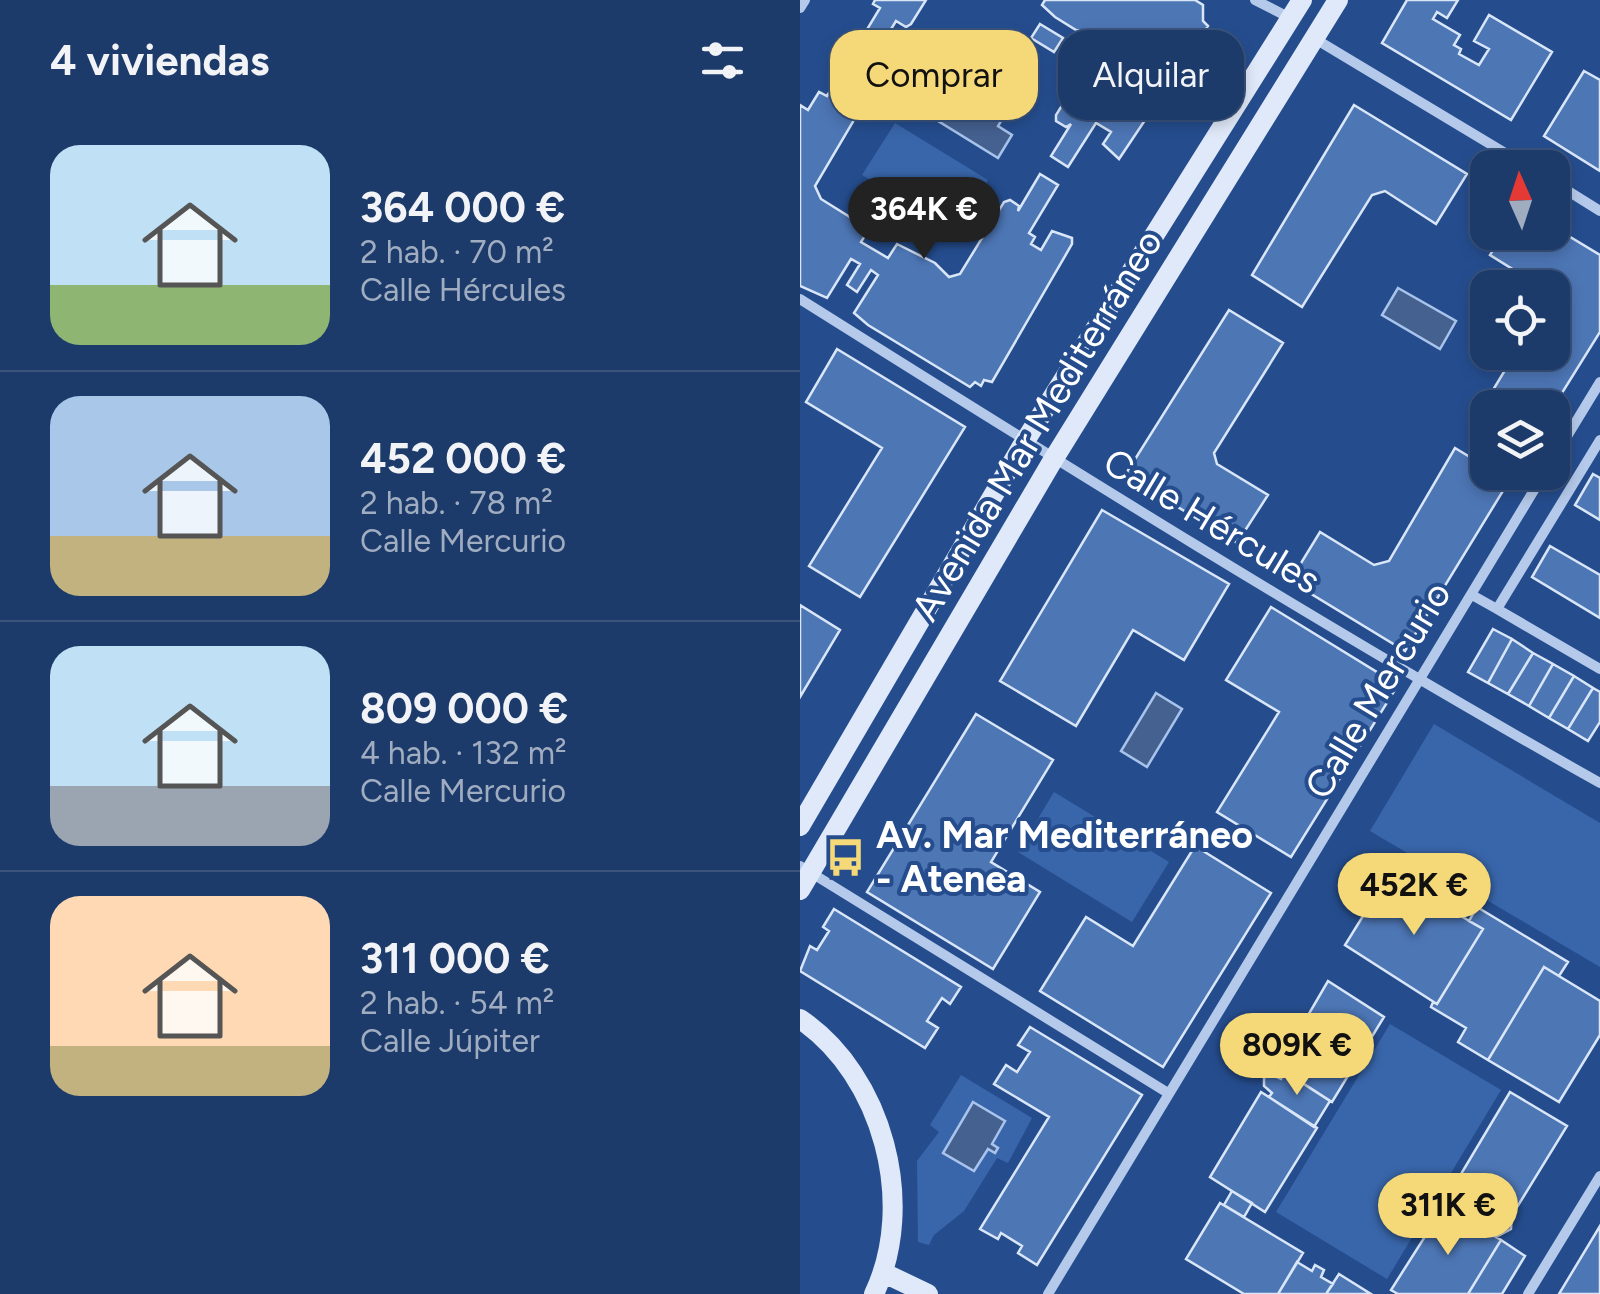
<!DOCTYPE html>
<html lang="es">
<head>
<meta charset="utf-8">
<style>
	body { margin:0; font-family:Figtree,sans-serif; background:#294572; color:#f1f3f6; height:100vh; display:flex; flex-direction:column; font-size:38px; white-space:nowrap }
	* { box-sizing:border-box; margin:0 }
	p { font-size:32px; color:#a0adc1 }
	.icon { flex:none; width:55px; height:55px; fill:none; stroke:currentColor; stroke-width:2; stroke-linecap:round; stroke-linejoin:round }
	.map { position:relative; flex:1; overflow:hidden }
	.drawer { display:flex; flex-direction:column; background:#1c3a6a; width:800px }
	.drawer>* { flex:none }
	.hud { position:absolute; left:30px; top:30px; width:620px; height:90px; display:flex; gap:20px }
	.needle { width:65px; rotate:357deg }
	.controls { position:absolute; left:670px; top:150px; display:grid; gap:20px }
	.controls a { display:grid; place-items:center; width:100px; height:100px; border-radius:20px; background:#1c3a6a; box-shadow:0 5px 15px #0003,0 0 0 2px #3a547e; font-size:50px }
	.price { position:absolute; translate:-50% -85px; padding:0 22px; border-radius:35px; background:#f5d979; color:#111; font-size:32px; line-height:65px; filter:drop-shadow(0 2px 5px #0008) }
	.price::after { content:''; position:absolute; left:50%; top:60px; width:30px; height:22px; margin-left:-15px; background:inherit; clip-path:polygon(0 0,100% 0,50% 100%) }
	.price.current { background:#222; color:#fff }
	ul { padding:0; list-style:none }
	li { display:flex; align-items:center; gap:30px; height:250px; padding:0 50px }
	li+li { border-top:2px solid #3a547e }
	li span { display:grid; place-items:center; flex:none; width:280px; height:200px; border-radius:30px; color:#555 }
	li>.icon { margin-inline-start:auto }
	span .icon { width:120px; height:120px; fill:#fffc; stroke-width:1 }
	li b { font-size:42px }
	h2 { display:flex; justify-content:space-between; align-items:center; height:120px; padding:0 50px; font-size:42px }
	.tag { padding:0 35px; border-radius:30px; background:#1c3a6a; box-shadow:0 5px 15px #0003,0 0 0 2px #3a547e; font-size:35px; line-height:90px }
	.tag.current { background:#f5d979; color:#111 }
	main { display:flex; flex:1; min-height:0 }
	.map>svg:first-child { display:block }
</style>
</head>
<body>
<main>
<section class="drawer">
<h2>4 viviendas<svg class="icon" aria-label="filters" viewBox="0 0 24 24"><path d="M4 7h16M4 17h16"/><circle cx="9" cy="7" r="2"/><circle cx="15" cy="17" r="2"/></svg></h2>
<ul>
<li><span style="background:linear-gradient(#bfe0f5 70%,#8fb573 0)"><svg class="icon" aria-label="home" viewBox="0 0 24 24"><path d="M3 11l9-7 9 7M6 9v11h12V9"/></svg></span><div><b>364 000 €</b><p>2 hab. · 70 m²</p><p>Calle Hércules</p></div></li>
<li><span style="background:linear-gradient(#a9c7e8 70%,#c2b280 0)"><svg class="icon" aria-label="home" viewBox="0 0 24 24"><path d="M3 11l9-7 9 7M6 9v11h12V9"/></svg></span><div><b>452 000 €</b><p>2 hab. · 78 m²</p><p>Calle Mercurio</p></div></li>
<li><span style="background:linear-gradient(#bfe0f5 70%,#9aa5b1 0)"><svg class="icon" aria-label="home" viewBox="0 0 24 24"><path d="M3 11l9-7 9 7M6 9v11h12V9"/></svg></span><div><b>809 000 €</b><p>4 hab. · 132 m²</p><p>Calle Mercurio</p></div></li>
<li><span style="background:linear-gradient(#ffd9b3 75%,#c2b280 0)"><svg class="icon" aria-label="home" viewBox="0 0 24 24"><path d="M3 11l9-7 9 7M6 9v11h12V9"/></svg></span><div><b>311 000 €</b><p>2 hab. · 54 m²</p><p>Calle Júpiter</p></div></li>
</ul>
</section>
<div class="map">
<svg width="800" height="1294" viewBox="0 0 800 1294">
	<rect width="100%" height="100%" fill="#254d8e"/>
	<!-- green -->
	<path fill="#3966ab" d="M95,123L188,180L156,232L62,175Z
		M634,724L800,823V967L570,831Z
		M254,792L369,862L332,922L218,852Z
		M590,1024L701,1090L587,1279L476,1212Z
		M161,1075L232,1118L208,1163L197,1158L164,1211L134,1235L129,1245L118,1242L117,1161L139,1132L130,1125Z"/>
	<!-- water -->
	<path fill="#456190" stroke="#a9c4ec" stroke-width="2.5" d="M135,62L209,108L198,126L212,135L198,158L109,103Z
		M598,288L656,321L640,349L582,315Z
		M356,693L382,709L347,767L321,751Z
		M173,1102L205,1121L192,1144L198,1148L195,1153L188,1149L174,1171L143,1153Z"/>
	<!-- building -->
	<path fill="#4d76b5" stroke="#d9e6f8" stroke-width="2.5" d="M75,0H126L111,24L106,27L96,21L74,57L57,46L80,8L73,4Z
		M245,0H395L403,5V21L408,26L319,159L303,144L311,132L296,123L268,167L251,156L271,124L266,127L256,121V115L296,50L301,49L297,33L276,30L255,17L242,5Z
		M607,0H658L647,18L637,12L633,19L660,35L654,45L661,49L659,54L679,65L689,49L674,41L689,15L752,52L711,120L582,43Z
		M240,24L263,38L254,52L231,38Z
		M50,58L67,69L47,103L57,109V115L15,186L21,199L69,229L61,242L88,258L97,244L135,263L149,277L160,274L204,202L210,200L219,206L218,211L240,174L258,185L229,233L235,237L231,244L241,250L252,231L272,238V244L192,382L184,380L181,386L175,382L170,387L68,325L54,313L78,275L71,270L57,292L47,285L60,264L51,259L27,298L0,286V105L8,110L19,92L27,96Z
		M784,71L800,80V171L744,136Z
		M554,105L667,174L636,224L585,191L572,195L502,307L452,275Z
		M752,226L800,255V332L752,409L688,408V418L679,413L716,352H752V288H743L690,255L704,232H752Z
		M429,310L483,343L414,453L417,464L468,495L437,543L325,475Z
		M37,349L165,427L60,597L9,566L82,448L6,402Z
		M655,448L688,468V472L709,481L605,651L490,581L520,532L574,565L589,561Z
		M793,474L800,478V520L775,505Z
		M302,510L429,584L384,660L333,630L276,726L200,681Z
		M750,546L800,575V618L732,577Z
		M0,605L40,630L0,697Z
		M471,607L598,685L491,857L417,812L479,712L426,680Z
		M693,629L712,639L688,683L668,672Z
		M712,639L733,653L708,694L688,683Z
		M733,653L753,664L729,706L708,694Z
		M753,664L774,676L749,718L729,706Z
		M774,676L793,688L768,729L749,718Z
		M793,688L800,692V722L788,741L768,729Z
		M176,714L253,760L191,862L240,892L193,969L67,892Z
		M395,846L471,893L363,1067L240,991L286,917L333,946Z
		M589,874L683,929L637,1004L545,945Z
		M677,907L768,962L759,976L744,967L688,1060L658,1042L666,1028L631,1007L633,1002L637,1004L683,929L669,921Z
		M34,909L161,987L150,1004L142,998L127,1021L138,1028L125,1048L0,971L10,946L17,950L29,931L23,927Z
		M744,967L800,1001V1035L759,1102L688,1060Z
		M528,981L584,1017L532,1102L478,1067Z
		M230,1027L342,1095L237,1265L218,1253L222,1246L201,1233L198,1239L180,1229L249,1117L194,1084L206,1065L217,1072L230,1052L218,1045Z
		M485,1072L530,1101L514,1127L469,1097L472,1093L464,1086V1078L470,1074L481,1079Z
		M461,1092L517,1128L465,1212L410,1177Z
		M710,1092L767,1126L714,1212L658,1179Z
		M660,1180L712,1211L711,1229L696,1237L645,1205Z
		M432,1191L452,1203L444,1217L424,1205Z
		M420,1203L503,1253L478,1294H444L386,1259Z
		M645,1205L701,1240L668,1294H598L591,1290Z
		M800,1226V1294H759Z
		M701,1240L725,1256L702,1294H668Z
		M497,1262L512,1271L515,1265L524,1270L521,1277L533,1284L526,1294H478Z
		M539,1274L571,1294H526Z"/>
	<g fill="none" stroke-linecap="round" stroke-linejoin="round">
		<!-- street -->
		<path stroke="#b5caeb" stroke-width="10" d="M455,0L490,18
			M0,8L5,0
			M517,40L730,168
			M752,181L800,211
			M0,299C264,465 528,630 800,783
			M800,440L697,609L800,669
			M752,461L800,382
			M672,595L697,609
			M0,866L368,1093
			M248,1294L745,472
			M728,1294L800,1176"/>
		<!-- secondary -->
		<path stroke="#e0e9f9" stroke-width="20" d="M0,826L225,441L502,0
			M0,890L253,460L538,0
			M0,1019C83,1075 117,1204 74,1294
			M84,1273L128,1294"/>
	</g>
	<!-- icons -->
	<defs>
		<symbol id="bus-bare" viewBox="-9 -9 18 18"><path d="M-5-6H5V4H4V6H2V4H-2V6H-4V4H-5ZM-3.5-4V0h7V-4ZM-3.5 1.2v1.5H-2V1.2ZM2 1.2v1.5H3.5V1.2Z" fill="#f5d979" stroke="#254d8e" stroke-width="2.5" paint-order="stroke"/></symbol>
	</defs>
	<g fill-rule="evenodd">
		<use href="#bus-bare" x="18" y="830" width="55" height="55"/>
	</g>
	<g text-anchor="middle" stroke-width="8" stroke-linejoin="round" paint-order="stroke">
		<!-- street labels -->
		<g font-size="38" fill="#fff" stroke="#254d8e">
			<text transform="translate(237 425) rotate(-59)" y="13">Avenida Mar Mediterráneo</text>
			<text transform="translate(412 521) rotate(31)" y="13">Calle Hércules</text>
			<text transform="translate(578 690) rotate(-59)" y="13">Calle Mercurio</text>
		</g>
		<!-- poi labels -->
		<g font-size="38" font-weight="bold" fill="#fff" stroke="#254d8e" text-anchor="start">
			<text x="76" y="848">Av. Mar Mediterráneo<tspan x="76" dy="44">- Atenea</tspan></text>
		</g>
	</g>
</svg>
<div class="controls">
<a><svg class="needle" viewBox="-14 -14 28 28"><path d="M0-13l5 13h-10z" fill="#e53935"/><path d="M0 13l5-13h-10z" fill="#a0adc1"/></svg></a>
<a><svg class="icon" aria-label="locate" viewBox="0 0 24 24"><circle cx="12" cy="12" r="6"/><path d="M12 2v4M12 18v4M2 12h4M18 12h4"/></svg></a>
<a><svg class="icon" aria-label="layers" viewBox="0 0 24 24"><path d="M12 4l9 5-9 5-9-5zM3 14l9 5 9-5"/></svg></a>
</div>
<b class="price current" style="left:124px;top:262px">364K €</b>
<b class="price" style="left:614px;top:938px">452K €</b>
<b class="price" style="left:497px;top:1098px">809K €</b>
<b class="price" style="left:648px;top:1258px">311K €</b>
<div class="hud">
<a class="tag current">Comprar</a>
<a class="tag">Alquilar</a>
</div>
</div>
</main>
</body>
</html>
